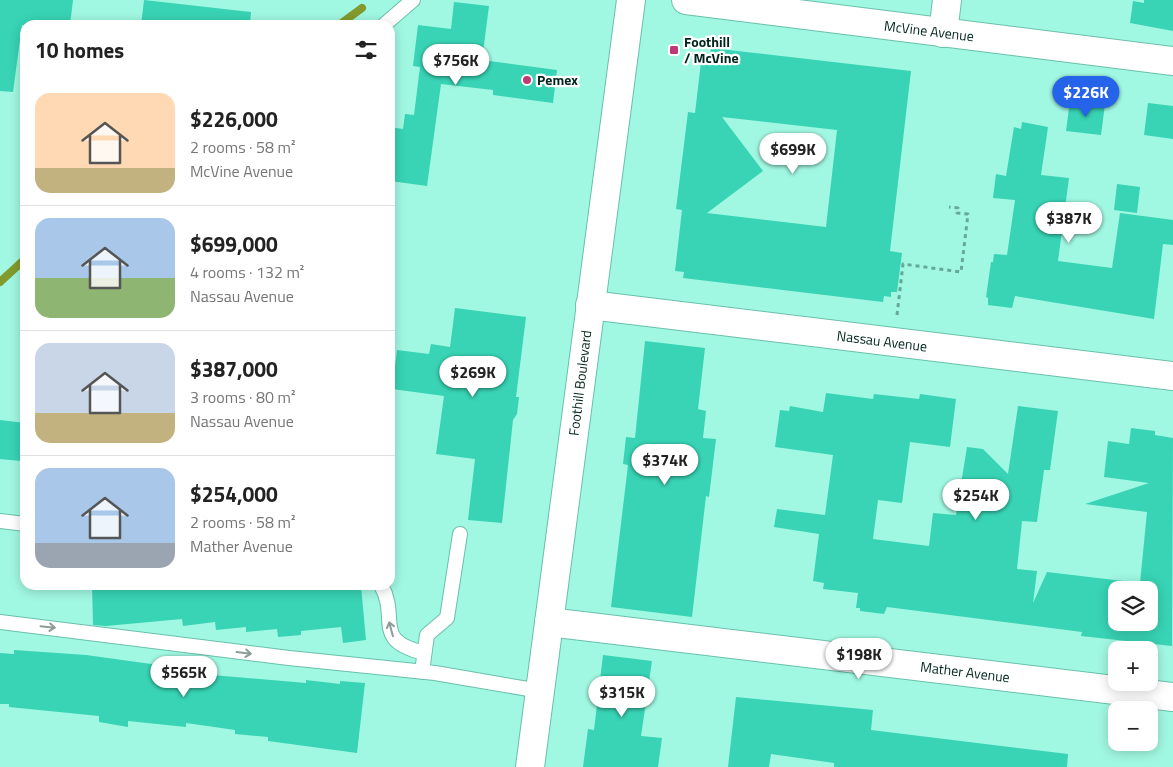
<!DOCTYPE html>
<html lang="en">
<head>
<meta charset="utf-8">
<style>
	body { margin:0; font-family:"Titillium Web",sans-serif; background:#f2f2f2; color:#222; height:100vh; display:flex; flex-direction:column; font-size:19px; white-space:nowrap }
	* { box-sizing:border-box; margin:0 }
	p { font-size:16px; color:#767676 }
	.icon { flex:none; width:28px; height:28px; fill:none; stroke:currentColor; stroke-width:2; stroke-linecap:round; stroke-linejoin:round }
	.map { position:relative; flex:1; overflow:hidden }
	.details { position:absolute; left:20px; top:20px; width:375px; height:570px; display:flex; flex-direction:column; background:#fff; border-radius:15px; box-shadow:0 2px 12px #0003 }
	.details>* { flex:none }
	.controls { position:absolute; left:1108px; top:581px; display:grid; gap:10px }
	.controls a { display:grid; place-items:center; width:50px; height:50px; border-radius:10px; background:#fff; box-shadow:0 2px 12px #0003; font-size:25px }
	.price { position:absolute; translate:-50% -42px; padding:0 11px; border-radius:18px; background:#fff; color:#222; font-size:16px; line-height:32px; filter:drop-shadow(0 1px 2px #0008) }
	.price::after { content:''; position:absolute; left:50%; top:30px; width:15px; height:11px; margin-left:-8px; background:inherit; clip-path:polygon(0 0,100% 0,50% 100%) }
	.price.selected { background:#2563eb; color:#fff }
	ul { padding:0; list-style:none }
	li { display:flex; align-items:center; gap:15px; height:125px; padding:0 15px }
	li+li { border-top:1px solid #e0e0e0 }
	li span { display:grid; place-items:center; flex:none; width:140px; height:100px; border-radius:15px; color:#555 }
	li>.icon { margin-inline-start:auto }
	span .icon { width:60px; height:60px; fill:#fffc; stroke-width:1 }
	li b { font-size:21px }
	h2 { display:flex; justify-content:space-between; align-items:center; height:60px; padding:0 15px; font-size:21px }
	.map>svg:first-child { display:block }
</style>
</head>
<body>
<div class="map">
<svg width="1173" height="767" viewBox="0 0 1173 767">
	<rect width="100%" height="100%" fill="#a1f8e2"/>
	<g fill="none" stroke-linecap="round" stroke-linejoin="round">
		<!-- stream -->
		<path stroke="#839a2e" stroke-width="8" d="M339,25L362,8
			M0,282L25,259"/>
	</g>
	<!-- building -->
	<path fill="#38d4b5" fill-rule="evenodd" d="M0,0H73L70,25H22L13,92L0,91Z
		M144,0L251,12L250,25H141Z
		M1144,0H1173V31L1130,23L1133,1L1144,3Z
		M454,2L489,6L482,60L557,70L553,103L493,95V90L441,84L427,186L390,181V127L403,129L405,114L414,115L420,67L413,66L418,25L451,29Z
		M711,48L911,71L890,251L902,253L897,292H891V297L884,296L883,302L683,278L684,272L675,271L682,210L676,209L688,112L695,113L701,62L709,63ZM722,117L837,130L826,227L707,213L763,171Z
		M1070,100L1105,104L1101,135L1066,131Z
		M1148,103L1173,106V139L1144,135Z
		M1022,122L1048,127L1041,175L1069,178L1058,261L1112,268L1120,213L1173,220V245L1163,244L1154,319L1015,296L1012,308L988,305V298L986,297L991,262H993L994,254L1007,255L1015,200L993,198L996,174L1006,176L1014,127L1021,129Z
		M1117,184L1140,187L1137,213L1114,210Z
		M455,308L526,317L516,397H519L517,414L513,420L502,523L468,520L475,459L436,454L444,396L392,389L397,350L429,354L431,344L450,347Z
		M645,341L705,348L698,409L706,411L703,438L716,439L709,497L706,496L692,617L611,607L628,465L623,464L626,437L635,438Z
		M826,393L873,399L874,394L919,399L920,394L956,399L950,447L910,442L902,503L878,500L873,539L929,546L933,513L956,515L967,447L983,449L1008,474L1018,406L1058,411L1050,470H1044L1037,522L1022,521L1017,569L1037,571L1033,603L1047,572L1140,583L1147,512L1085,504L1149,483L1104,477L1108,441L1129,444L1131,428L1155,431V435L1173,438L1172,646L1081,636L1082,632L887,607L884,614L860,611V608H856L858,593L823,589L824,583L813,581L819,534L774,527L777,509L825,515L833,455L775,447L780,410L789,411L790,406L823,412ZM1116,590H1149V622H1116Z
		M0,420L25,423L21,461L0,459Z
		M92,585L361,586L366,640L343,643L341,627L301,631V635L278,637L277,629L246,632V627L216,630L215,622L183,626L182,619L106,626L93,625Z
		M14,650L86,655L173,667L172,672L212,677V675L306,683V680L340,684V681L365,683L357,753L268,741V737L235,734V730L186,723V727L128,721V727L99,722V716L9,707V704H0V653L14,654Z
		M603,655L652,661L641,736L662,738L658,767H583L588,729L594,730Z
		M736,697L873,710L871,730L1068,754L1067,767H834V763L771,754L769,767H728Z"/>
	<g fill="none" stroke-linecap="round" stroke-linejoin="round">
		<defs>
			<path id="lane" d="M384,25L413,0
				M0,521L25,524
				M381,585C400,619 371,640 424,653
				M0,622L289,658L435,673L540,691
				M422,672L427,635L447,618L460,534"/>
			<path id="street" d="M943,33L947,0
				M590,305L1173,376
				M549,622L1173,697"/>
			<path id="secondary" d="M686,0L1173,61"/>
			<path id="primary" d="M530,767L631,0"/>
		</defs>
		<!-- lane casing -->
		<use href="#lane" stroke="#69c0ab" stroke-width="16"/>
		<!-- street casing -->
		<use href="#street" stroke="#69c0ab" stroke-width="30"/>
		<!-- secondary casing -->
		<use href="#secondary" stroke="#69c0ab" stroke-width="30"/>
		<!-- primary casing -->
		<use href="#primary" stroke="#69c0ab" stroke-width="30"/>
		<!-- path -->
		<path stroke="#65a999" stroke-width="3" stroke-dasharray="4 4" stroke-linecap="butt" d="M897,315L903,264L961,272L968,214L957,213L958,208L949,207"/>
		<!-- lane -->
		<use href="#lane" stroke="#fff" stroke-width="14"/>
		<!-- street -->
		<use href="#street" stroke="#fff" stroke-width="28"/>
		<!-- secondary -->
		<use href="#secondary" stroke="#fff" stroke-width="28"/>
		<!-- primary -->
		<use href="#primary" stroke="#fff" stroke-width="28"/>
	</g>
	<!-- one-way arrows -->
	<defs><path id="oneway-shaft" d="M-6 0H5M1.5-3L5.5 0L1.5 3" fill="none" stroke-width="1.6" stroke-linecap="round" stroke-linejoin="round" transform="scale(1.25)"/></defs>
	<g stroke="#8c9d99">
		<use href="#oneway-shaft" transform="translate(48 627) rotate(6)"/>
		<use href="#oneway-shaft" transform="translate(391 629) rotate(-105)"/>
		<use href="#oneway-shaft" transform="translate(244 653) rotate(7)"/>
	</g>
	<!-- markers -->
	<g fill="#bf3877" stroke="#fff" stroke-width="2">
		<rect x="669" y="45" width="10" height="10" rx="2.5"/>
		<circle cx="527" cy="80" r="5"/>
	</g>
	<g text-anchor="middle" stroke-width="4.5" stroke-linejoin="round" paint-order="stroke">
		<!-- street labels -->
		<g font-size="14" fill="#00251d" stroke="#fff">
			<text transform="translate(929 31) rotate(7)" y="5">McVine Avenue</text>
			<text transform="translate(882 341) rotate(7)" y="5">Nassau Avenue</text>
			<text transform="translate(580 383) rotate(-83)" y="5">Foothill Boulevard</text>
			<text transform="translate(965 672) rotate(7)" y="5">Mather Avenue</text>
		</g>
		<!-- poi labels -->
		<g font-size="14" font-weight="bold" fill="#00251d" stroke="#fff" text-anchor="start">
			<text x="684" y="47">Foothill<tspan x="684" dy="16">/ McVine</tspan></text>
			<text x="537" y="85">Pemex</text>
		</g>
	</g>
</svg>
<div class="controls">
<a><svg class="icon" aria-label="layers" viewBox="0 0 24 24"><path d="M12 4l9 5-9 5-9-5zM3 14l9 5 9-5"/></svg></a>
<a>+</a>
<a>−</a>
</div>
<b class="price" style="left:456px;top:86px">$756K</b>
<b class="price selected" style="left:1086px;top:118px">$226K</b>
<b class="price" style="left:793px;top:175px">$699K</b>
<b class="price" style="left:1069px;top:244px">$387K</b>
<b class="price" style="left:473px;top:398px">$269K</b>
<b class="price" style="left:665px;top:486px">$374K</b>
<b class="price" style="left:976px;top:521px">$254K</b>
<b class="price" style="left:859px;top:680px">$198K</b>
<b class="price" style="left:184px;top:698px">$565K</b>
<b class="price" style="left:622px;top:718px">$315K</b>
<section class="details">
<h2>10 homes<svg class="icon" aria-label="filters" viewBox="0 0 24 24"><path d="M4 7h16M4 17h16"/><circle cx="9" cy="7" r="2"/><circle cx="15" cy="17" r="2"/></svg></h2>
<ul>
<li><span style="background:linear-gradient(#ffd9b3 75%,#c2b280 0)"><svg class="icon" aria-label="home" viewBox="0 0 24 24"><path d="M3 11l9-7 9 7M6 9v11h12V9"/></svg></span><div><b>$226,000</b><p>2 rooms · 58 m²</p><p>McVine Avenue</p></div></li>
<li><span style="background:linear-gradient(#a9c7e8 60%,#8fb573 0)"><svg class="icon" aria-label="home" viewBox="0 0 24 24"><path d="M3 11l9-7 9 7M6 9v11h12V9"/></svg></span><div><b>$699,000</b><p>4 rooms · 132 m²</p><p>Nassau Avenue</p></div></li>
<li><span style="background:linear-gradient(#c9d6e8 70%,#c2b280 0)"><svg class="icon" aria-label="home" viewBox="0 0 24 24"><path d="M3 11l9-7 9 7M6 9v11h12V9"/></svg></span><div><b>$387,000</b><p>3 rooms · 80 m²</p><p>Nassau Avenue</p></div></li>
<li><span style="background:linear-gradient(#a9c7e8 75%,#9aa5b1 0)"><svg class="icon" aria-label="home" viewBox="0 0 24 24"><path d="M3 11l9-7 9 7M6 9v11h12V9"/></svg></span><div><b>$254,000</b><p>2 rooms · 58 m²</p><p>Mather Avenue</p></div></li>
</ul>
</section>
</div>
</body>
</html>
